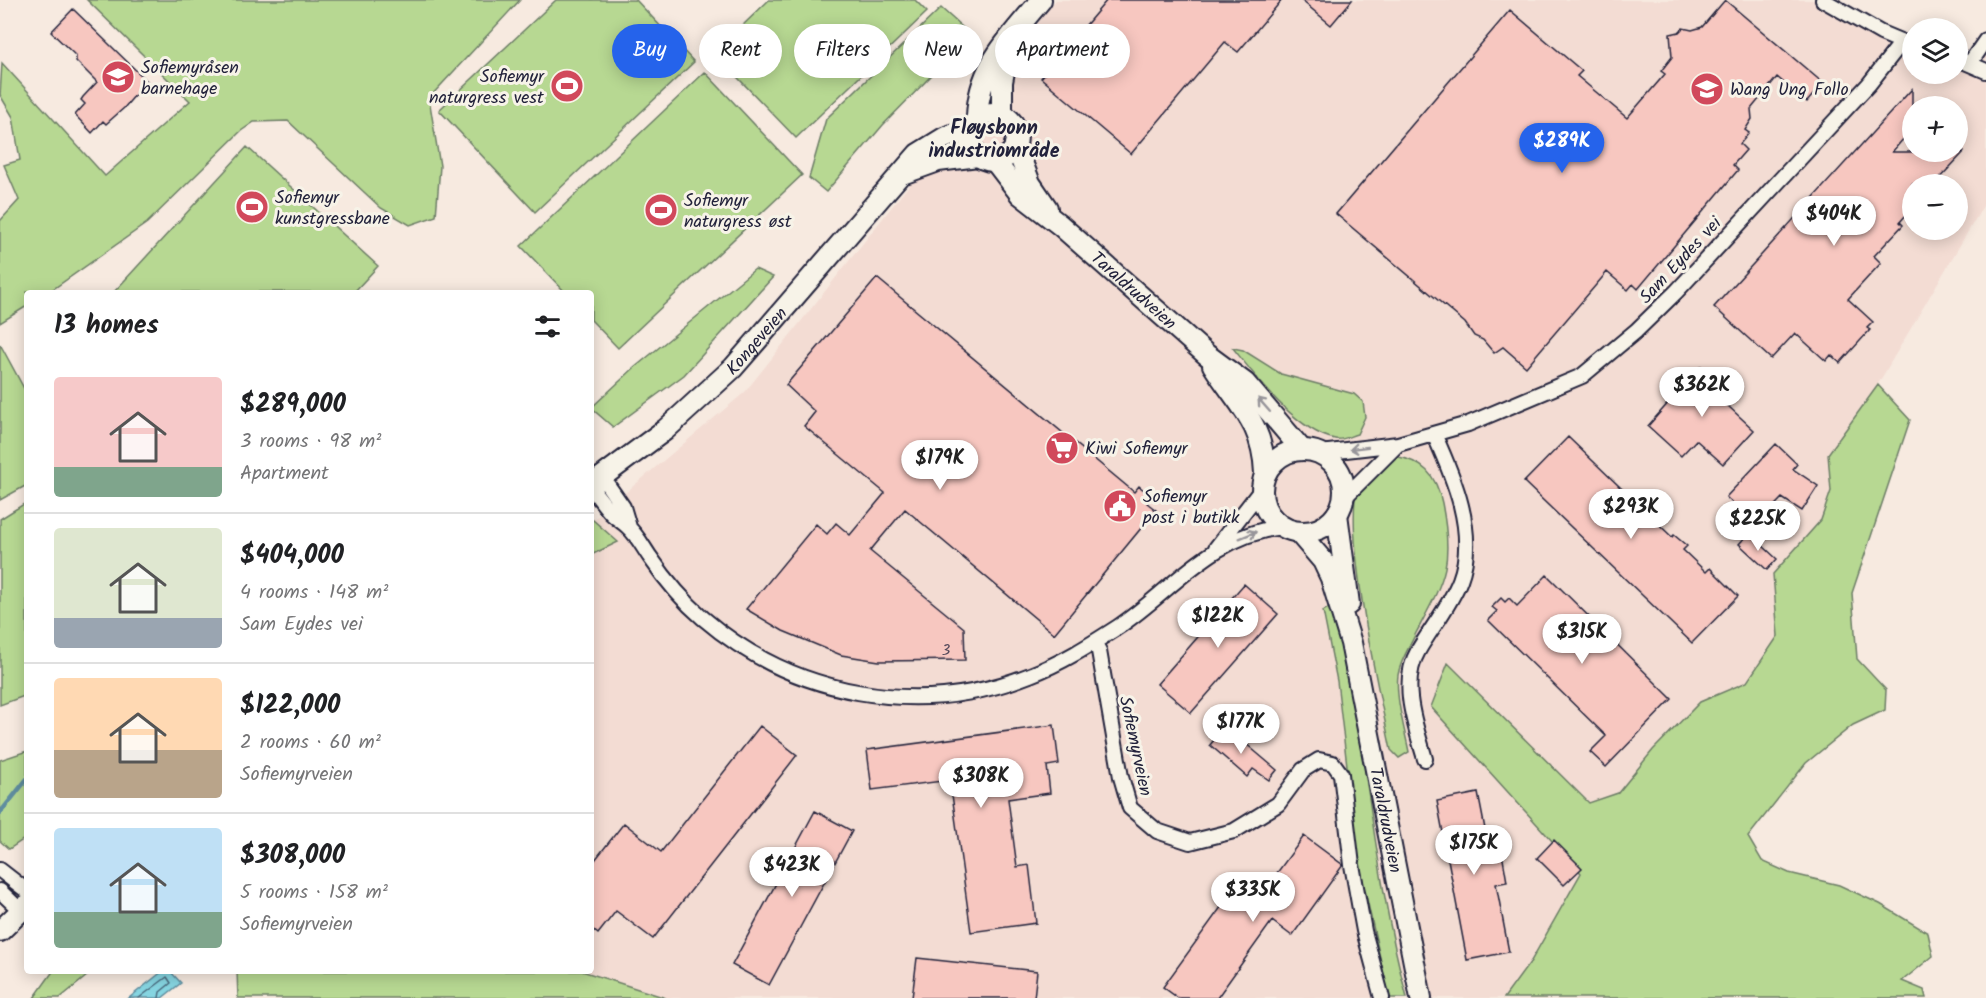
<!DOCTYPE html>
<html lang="en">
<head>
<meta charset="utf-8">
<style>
	body { margin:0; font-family:Kalam,sans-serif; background:#f2f2f2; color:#202124; height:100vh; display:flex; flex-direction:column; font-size:22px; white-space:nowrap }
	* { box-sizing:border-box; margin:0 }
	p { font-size:20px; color:#757577 }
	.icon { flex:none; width:33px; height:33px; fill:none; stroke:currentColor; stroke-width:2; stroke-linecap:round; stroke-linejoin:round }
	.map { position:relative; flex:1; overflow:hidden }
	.sheet { position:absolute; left:24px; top:290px; width:570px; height:684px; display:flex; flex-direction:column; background:#fff; border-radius:6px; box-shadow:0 3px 15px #0003 }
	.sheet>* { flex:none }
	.banner { position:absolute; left:612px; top:24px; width:570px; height:54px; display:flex; gap:12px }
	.controls { position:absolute; left:1902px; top:18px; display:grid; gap:12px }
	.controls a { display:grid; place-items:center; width:66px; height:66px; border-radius:50%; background:#fff; box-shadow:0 3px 15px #0003; font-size:30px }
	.price { position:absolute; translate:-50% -51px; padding:0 14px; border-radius:21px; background:#fff; color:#222; font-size:20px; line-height:39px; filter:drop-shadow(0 2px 3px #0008) }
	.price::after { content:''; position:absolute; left:50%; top:36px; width:18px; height:14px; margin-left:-9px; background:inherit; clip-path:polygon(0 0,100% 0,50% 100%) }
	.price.active { background:#2563eb; color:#fff }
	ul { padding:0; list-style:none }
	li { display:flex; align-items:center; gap:18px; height:150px; padding:0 30px }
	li+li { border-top:2px solid #e0e0e0 }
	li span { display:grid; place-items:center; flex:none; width:168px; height:120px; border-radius:6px; color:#555 }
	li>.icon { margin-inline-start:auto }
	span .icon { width:72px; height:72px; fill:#fffc; stroke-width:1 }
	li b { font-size:26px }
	h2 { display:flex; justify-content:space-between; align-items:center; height:72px; padding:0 30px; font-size:26px }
	.chip { padding:0 21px; border-radius:27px; background:#fff; box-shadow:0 3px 15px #0003; font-size:21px; line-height:54px }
	.chip.active { background:#2563eb; color:#fff }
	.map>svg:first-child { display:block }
</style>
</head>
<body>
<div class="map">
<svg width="1986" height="998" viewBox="0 0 1986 998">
	<rect width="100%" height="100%" fill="#f7eae0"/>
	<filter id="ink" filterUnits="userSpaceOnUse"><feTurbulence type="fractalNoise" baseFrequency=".0167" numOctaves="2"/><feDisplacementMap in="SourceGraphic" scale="12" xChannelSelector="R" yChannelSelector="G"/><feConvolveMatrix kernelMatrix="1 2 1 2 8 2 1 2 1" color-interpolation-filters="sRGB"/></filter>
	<g filter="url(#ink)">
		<!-- built -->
		<path fill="#f3dcd3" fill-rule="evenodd" d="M1056,0H1823L1912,46V74H1958V59L1970,63L1986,40V201L1878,384L1828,454L1831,491L1821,520L1773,574L1778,636L1747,682L1700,703L1653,750L1618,793L1589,803L1431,707L1581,873L1531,961L1504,998H666L582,971L591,970V555L617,542L593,520L745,392ZM1912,106H1958V152H1912ZM1912,184H1958V230H1912Z"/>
		<!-- green -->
		<path fill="#b7d892" stroke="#6c7d66" stroke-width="1.5" d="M87,0H520L429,98L440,166L436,216L410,225L381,208L288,121L254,122L241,131L147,223L49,292H27V306L0,323V221L19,200L4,165L20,160L13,117L0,95L2,63L105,176L190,101Z
			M556,0H636L694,62L535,212L439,110Z
			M769,0H915L927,12L796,138L714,53Z
			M941,8L971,35L883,125L826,192L809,178L826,119Z
			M705,72L802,175L618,348L591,320V292H565L521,246Z
			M247,147L378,266L354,292H114Z
			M755,269L773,277L684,375L613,427L591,408L634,368Z
			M0,344L27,394V485L0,500Z
			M1233,348L1243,350L1281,374L1354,394L1363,402L1365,417L1357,434C1350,436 1341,441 1335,439C1296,431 1257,378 1233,348Z
			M1878,385L1910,420L1852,593L1857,659L1886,690L1885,710L1853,725L1806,763L1748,837L1762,861L1789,873L1839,885L1880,904L1928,933L1933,956L1902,981L1924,990L1926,998H1504L1531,961L1581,873L1431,707L1448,663L1589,803L1618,793L1653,750L1700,702L1747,682L1778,636L1773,574L1821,520L1831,491L1828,454Z
			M1394,456C1423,461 1436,474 1442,503C1454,565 1445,578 1416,633C1410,646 1400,661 1398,675C1395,697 1405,731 1409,752L1399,758L1391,750C1382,705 1335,506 1363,476C1371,468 1385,462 1394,456Z
			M27,502V695L0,705V519Z
			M591,520H593L618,542L591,555Z
			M1330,607C1352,664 1359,730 1368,791C1378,861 1389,930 1407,998H1389L1358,859L1337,681L1323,611Z
			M27,751V837L9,849L0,841V760Z
			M54,970H93V971L60,998H34Z
			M237,971H582L666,998H238Z"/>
		<!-- water -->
		<path fill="#86d5e1" stroke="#5e8d9f" stroke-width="1.5" d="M163,971H170L181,983L162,998H129Z"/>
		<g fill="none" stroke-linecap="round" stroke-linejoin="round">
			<!-- shore -->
			<path stroke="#4a6a7d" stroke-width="1.5" d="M139,998L167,977L171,983L160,992L159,998"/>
			<!-- stream -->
			<path stroke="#5e8d9f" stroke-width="4.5" d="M0,813L27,779"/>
		</g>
		<!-- building -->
		<path fill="#f7c7c0" stroke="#22223b" stroke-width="1.5" d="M1107,0H1282L1238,52L1225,42L1131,154L1041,78Z
			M1301,0H1352L1331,25Z
			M1725,0L1823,83L1807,102L1777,77L1751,109L1752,119L1745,130L1749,133L1740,144L1746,150L1733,165L1738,170L1638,289L1633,284L1628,290L1607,272L1526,367L1503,347L1494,353L1483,340L1474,336L1465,323L1336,214L1510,10L1582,71L1577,76L1627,118L1665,74L1661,71L1672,57L1670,34L1679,32L1683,28L1692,30L1702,27Z
			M73,9L147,81L124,108L106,124L103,121L92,133L75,115L85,104L81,100L83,97L97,82L76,61V56L51,32Z
			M1912,89V129L1892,152H1964L1934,184H1912V208L1900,222L1903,225L1874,256L1881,263L1848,299L1873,322L1867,328L1870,330L1840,363L1831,355L1826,361L1795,333L1771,359L1714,307Z
			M877,278L1134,492L1139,486L1152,497L1147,503L1156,510L1054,634L905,509L870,551L964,628L965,660L879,661L841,655L783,631L746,609L816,524L827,534L836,523L850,535L885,493L804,426L815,412L786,385Z
			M1701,366L1735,395L1727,405L1754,430L1723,464L1696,440L1681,456L1648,426Z
			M1568,437L1672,537L1674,535L1687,546L1683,550L1706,572L1710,568L1738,596L1692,643L1524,482Z
			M1776,444L1797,464L1793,469L1818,486L1802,511L1782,498L1756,525L1726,497Z
			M1749,533L1777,559L1767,570L1739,544Z
			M1547,575L1672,699L1606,767L1590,752L1606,736L1488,620L1497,611L1492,607L1501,598L1505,602L1509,598L1517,606Z
			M1244,584L1278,614L1191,713L1157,684Z
			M1054,725L1059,764L1047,766L1050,793L1008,799L1017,867L1029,865L1036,923L971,932L950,780L872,790L867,750Z
			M760,726L797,755L653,939L616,911L598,934L591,928V865L624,823L661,852Z
			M1225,726L1277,770L1269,780L1253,769L1247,777L1210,745Z
			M1478,793L1490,855L1502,853L1507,882L1496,884L1509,952L1467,960L1437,801Z
			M815,811L852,831L769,985L732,965Z
			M1304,836L1343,865L1292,936L1272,921L1217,998H1178L1163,987L1232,892L1252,907Z
			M1554,840L1582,868L1564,885L1537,858Z
			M917,958L1037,971L1034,998H912Z"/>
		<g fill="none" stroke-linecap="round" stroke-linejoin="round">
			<defs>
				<path id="street" d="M1823,0L1881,33L1912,46
					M1958,59L1986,71
					M1970,63L1986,40
					M1320,453L1398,444L1468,424L1582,376L1636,331L1676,292L1869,84L1902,42
					M602,477L623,507L629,527
					M591,488C598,496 604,505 611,513C616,518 623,522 628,527C637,535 643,547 650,557C665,579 682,600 703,618C794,696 919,719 1030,675C1062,663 1090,645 1118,627C1173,590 1211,535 1282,527
					M1344,498L1398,444
					M1216,548L1261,490
					M1094,642L1099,651L1121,777L1130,808L1157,831L1190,842L1234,831L1278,804L1303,770L1319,760L1333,763L1341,774L1352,865L1364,931L1382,998
					M1425,759C1416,727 1399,684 1418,651C1431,628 1450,606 1460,580C1478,533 1453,476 1434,434
					M0,870L27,891
					M0,891L21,911"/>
				<g id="secondary">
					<circle cx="993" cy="137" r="24"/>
					<path d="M1002,115V82L1010,40"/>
					<path d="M977,118C978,66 1010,38 1041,0"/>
					<path d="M1015,144L1030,183L1047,208"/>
					<path id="s1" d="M994,160L1020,194L1060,225L1207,355L1245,383L1302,450"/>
					<path d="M902,174L938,161L978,156"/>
					<path d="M1213,365C1238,405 1263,422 1265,473"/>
					<circle cx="1303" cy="491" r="41"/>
					<path id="s2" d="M591,485L665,430L733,368L918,154L944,138L971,128"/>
					<path d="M1337,514L1349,604"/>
					<path id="s3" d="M1299,533L1323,561L1331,578L1351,643L1421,998"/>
					<path d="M0,931L27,905"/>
				</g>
			</defs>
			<!-- street casing -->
			<use href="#street" stroke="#22223b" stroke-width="18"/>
			<!-- secondary casing -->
			<use href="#secondary" stroke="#22223b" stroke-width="24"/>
			<!-- street -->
			<use href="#street" stroke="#f7f3e8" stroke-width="14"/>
			<!-- secondary -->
			<use href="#secondary" stroke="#f7f3e8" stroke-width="20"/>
		</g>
		<!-- one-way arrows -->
		<defs><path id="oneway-shaft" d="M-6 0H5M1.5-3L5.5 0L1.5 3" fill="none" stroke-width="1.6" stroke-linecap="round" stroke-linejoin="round" transform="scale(1.5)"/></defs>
		<g stroke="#97959a">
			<use href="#oneway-shaft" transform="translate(1264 405) rotate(-131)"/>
			<use href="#oneway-shaft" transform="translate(1359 448) rotate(173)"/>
			<use href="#oneway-shaft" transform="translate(1248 535) rotate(-22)"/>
		</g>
	</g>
	<!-- icons -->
	<defs>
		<symbol id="school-disc" viewBox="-11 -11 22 22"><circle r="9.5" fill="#d1495b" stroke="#f7f3e8"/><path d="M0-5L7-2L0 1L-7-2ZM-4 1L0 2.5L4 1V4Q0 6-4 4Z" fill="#fff"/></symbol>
		<symbol id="stadium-disc" viewBox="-11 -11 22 22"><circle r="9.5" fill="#d1495b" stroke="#f7f3e8"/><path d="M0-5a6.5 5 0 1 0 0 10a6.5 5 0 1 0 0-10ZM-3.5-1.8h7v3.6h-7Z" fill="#fff"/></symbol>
		<symbol id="supermarket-disc" viewBox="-11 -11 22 22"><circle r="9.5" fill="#d1495b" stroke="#f7f3e8"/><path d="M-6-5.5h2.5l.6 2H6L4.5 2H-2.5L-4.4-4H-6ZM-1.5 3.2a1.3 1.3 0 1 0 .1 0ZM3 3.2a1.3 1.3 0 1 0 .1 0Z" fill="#fff"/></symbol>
		<symbol id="civic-disc" viewBox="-11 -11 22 22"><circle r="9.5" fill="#d1495b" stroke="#f7f3e8"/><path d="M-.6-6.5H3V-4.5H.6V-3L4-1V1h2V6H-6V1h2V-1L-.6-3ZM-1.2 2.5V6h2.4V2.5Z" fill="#fff"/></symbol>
	</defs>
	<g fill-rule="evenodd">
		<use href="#school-disc" x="99" y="58" width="38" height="38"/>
		<use href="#stadium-disc" x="548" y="67" width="38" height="38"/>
		<use href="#school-disc" x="1688" y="70" width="38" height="38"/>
		<use href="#stadium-disc" x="233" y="188" width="38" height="38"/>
		<use href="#stadium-disc" x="642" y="191" width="38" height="38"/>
		<use href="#supermarket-disc" x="1043" y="429" width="38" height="38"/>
		<use href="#civic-disc" x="1101" y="487" width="38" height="38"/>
	</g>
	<g text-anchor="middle" stroke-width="6" stroke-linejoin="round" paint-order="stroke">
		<!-- number labels -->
		<g font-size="15" fill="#574b5c">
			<text x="946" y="655">3</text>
		</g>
		<!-- poi labels -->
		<g font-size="18" fill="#22223b" stroke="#f7f3e8" text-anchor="start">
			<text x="141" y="73">Sofiemyråsen<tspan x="141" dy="21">barnehage</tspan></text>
			<text x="544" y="82" text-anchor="end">Sofiemyr<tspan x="544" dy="21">naturgress vest</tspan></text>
			<text x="1730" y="95">Wang Ung Follo</text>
			<text x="275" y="203">Sofiemyr<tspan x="275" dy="21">kunstgressbane</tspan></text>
			<text x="684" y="206">Sofiemyr<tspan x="684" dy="21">naturgress øst</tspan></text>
			<text x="1085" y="454">Kiwi Sofiemyr</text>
			<text x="1143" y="502">Sofiemyr<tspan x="1143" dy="21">post i butikk</tspan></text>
		</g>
		<!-- street labels -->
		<g font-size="18" fill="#22223b" stroke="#f7f3e8">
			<text transform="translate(1680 260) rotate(-47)" y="6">Sam Eydes vei</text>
			<text dy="6" stroke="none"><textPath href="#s1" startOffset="192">Taraldrudveien</textPath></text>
			<text dy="6" stroke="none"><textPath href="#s2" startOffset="220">Kongeveien</textPath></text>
			<text transform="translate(1136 746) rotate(78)" y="6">Sofiemyrveien</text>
			<text dy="6" stroke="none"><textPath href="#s3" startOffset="304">Taraldrudveien</textPath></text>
		</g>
		<!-- neighbourhood labels -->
		<g font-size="20" font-weight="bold" fill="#22223b" stroke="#f7f3e8">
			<text x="994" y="134">Fløysbonn<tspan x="994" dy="23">industriområde</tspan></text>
		</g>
	</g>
</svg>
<div class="controls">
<a><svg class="icon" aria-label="layers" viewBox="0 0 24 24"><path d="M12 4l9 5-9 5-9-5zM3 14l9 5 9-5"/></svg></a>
<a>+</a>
<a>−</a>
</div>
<b class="price active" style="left:1562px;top:174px">$289K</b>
<b class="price" style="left:1834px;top:247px">$404K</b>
<b class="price" style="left:1702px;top:418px">$362K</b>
<b class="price" style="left:940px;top:491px">$179K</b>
<b class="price" style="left:1631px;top:540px">$293K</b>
<b class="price" style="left:1758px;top:552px">$225K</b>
<b class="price" style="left:1218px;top:649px">$122K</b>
<b class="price" style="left:1582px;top:665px">$315K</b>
<b class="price" style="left:1241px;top:755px">$177K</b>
<b class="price" style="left:981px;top:809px">$308K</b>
<b class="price" style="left:1474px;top:876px">$175K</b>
<b class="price" style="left:792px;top:898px">$423K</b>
<b class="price" style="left:1253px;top:923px">$335K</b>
<div class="banner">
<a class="chip active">Buy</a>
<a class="chip">Rent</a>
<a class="chip">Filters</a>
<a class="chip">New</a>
<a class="chip">Apartment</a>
</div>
<section class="sheet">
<h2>13 homes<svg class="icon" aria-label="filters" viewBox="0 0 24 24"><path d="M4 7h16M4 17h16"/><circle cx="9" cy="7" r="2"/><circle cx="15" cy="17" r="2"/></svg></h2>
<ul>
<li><span style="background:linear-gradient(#f6c9c9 75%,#7fa58c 0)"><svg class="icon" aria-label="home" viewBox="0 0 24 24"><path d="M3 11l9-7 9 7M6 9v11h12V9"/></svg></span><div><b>$289,000</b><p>3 rooms · 98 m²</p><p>Apartment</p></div></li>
<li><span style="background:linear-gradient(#dfe7d0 75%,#9aa5b1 0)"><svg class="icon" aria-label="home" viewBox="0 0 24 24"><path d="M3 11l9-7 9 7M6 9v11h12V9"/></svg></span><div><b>$404,000</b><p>4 rooms · 148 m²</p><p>Sam Eydes vei</p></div></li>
<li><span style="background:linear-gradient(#ffd9b3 60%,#b9a48a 0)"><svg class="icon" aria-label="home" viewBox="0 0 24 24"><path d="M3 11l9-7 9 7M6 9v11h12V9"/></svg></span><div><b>$122,000</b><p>2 rooms · 60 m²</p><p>Sofiemyrveien</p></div></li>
<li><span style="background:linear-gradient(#bfe0f5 70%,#7fa58c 0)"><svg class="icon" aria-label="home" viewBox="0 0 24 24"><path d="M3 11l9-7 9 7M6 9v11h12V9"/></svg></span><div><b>$308,000</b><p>5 rooms · 158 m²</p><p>Sofiemyrveien</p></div></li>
</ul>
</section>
</div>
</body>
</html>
